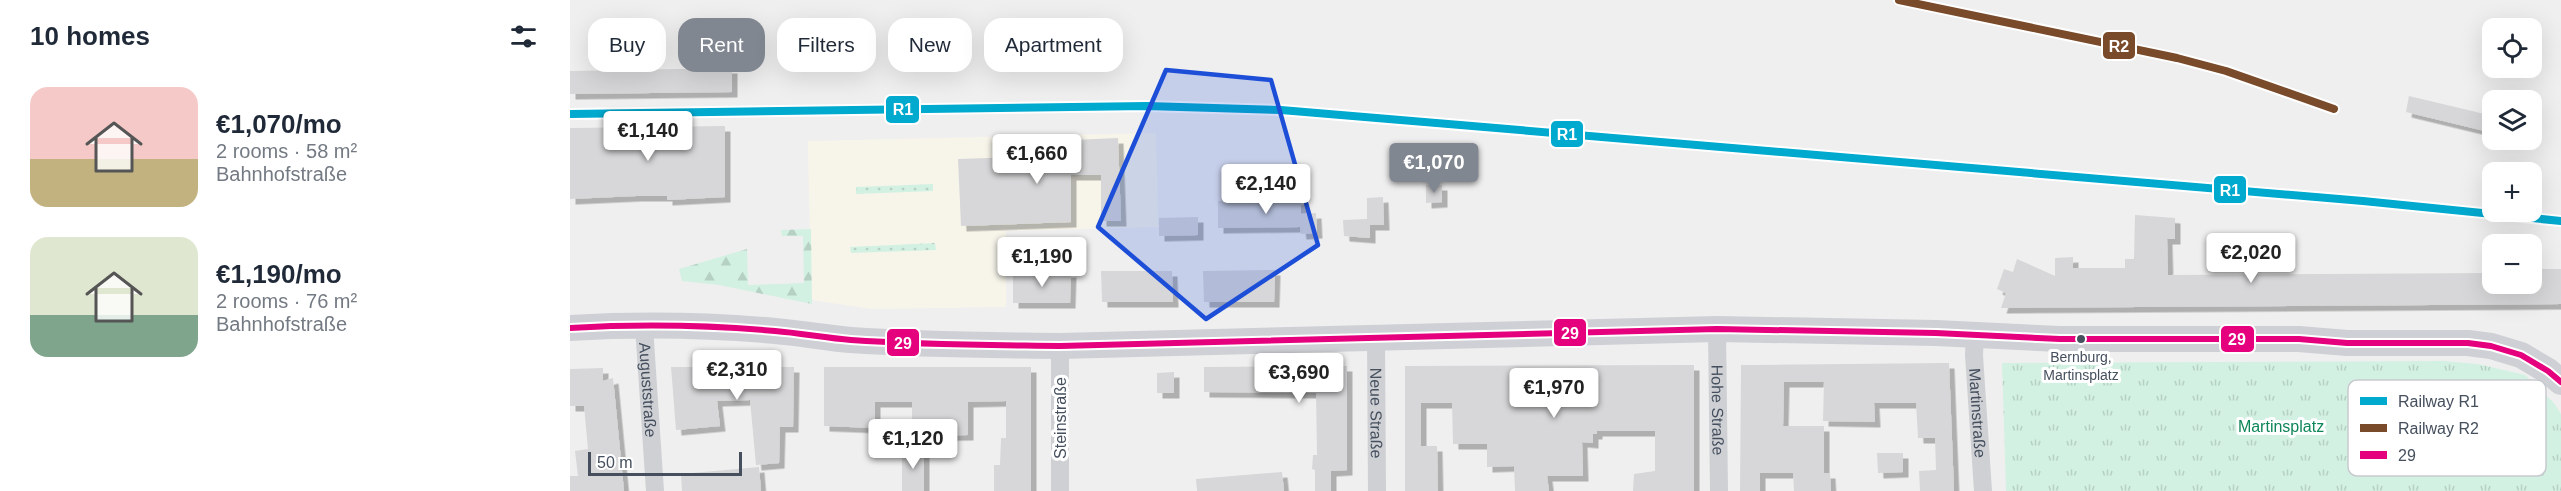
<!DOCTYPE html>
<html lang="en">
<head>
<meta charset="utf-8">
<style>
	body { margin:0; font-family:Helvetica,sans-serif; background:#f2f2f3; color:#1f2937; height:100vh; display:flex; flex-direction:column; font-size:22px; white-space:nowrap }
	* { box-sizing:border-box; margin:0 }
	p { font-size:20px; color:#747a83 }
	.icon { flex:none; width:33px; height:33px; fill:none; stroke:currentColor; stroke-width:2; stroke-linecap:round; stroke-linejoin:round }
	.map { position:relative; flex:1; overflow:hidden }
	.details { display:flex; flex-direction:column; background:#fff; width:570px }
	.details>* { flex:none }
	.guide { position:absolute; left:18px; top:18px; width:570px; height:54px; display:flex; gap:12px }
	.tools { position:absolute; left:1912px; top:18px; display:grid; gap:12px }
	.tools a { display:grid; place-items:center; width:60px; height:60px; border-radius:12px; background:#fff; box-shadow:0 6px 24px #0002; font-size:30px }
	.scale { position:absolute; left:18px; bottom:15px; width:154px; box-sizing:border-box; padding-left:6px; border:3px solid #454f5e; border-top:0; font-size:16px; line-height:21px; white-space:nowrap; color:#454f5e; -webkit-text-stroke:4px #fff; paint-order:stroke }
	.price { position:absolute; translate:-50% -51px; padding:0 14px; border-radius:6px; background:#fff; color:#222; font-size:20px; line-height:39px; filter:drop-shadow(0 2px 3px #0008) }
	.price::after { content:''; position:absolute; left:50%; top:36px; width:18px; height:14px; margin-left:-9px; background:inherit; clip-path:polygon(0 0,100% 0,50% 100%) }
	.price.active { background:#818791; color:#fff }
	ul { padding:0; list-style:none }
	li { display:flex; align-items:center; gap:18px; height:150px; padding:0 30px }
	li span { display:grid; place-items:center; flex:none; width:168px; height:120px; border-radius:18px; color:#555 }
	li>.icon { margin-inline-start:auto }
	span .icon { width:72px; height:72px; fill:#fffc; stroke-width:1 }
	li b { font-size:26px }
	h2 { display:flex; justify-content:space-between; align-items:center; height:72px; padding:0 30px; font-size:26px }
	.chip { padding:0 21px; border-radius:18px; background:#fff; box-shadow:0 6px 24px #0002; font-size:21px; line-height:54px }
	.chip.active { background:#818791; color:#fff }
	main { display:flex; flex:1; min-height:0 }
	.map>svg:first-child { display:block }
</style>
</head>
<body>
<main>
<section class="details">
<h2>10 homes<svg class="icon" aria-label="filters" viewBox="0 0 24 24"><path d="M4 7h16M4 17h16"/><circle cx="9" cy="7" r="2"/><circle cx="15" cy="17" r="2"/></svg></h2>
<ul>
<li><span style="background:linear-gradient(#f6c9c9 60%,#c2b280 0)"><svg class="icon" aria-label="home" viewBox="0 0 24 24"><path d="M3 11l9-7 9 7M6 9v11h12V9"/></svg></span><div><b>€1,070/mo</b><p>2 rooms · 58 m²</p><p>Bahnhofstraße</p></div></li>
<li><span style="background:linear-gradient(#dfe7d0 65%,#7fa58c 0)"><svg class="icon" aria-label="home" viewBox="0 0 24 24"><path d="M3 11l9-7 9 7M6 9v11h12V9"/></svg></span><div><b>€1,190/mo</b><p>2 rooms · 76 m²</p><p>Bahnhofstraße</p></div></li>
</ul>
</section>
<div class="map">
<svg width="1991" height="491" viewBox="0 0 1991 491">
	<defs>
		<pattern id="grass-dots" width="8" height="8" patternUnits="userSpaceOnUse" patternTransform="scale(1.5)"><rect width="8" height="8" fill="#d2f1e2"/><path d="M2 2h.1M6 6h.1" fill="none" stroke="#b6d0c4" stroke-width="1.8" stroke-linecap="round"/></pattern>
		<pattern id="forest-firs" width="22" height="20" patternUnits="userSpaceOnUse" patternTransform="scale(1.5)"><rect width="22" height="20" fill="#d2f1e2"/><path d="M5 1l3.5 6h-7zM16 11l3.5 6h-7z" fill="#b6d0c4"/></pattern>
		<pattern id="park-tufts" width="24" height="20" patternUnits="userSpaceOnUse" patternTransform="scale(1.5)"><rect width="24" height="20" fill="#d2f1e2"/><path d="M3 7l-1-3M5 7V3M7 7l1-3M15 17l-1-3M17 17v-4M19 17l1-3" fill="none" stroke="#b6d0c4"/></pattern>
		<filter id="shadow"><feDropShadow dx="5.5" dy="5.5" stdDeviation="0" flood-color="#0004"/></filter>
	</defs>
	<rect width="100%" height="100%" fill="#f0efef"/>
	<!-- commercial -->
	<path fill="#f7f5ea" d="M586,133L588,227L436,231V307L302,309L241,300L238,141Z"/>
	<!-- grass -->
	<path fill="url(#grass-dots)" d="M363,184V191L286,194V187Z
		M365,243L366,250L281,253L280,247Z"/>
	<!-- forest -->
	<path fill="url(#forest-firs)" d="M241,229L242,304L149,285L112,281L109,269L177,249L178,285L234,283L233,236H212L211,230Z"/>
	<!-- park -->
	<path fill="url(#park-tufts)" d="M1873,361L1908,364L1955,375L1984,403L1991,414V491H1436L1432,363Z"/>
	<!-- building -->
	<path fill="#d7d7d9" filter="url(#shadow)" d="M162,68V92L0,94V71Z
		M1839,96L1923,116V133L1836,112Z
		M155,126V197L97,200V196H66L0,199V128Z
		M548,138L551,221H531V175H501V222L391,226L388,159L503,155L502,140Z
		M856,185H872V202L856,203Z
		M813,197L814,225H800V238L774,236L773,220L797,219V198Z
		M731,199V214L746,213L747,233L731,234L730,227L648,228V201Z
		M1565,215L1605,218V239H1597L1598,275L1923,273V284H1962V269H1991V304L1431,308L1436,293L1427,289L1434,269L1443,272L1447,259L1485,276V258L1503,257V268H1555V259H1564Z
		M628,217V235L589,236V218Z
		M705,270L704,302H634L633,271Z
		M531,271H602L603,302H532Z
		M501,272L500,303H443V273Z
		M1379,363L1384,491H1350L1349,471L1366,470L1365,438H1348L1346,403H1304L1305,422L1253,421L1254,382H1214L1213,426H1254V473H1260L1261,491H1224L1223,473H1190V491H1170L1171,365Z
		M1124,365V491H1063L1064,474L1085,471V431H1027V434H1023V443L1012,442L1013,476H977L979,491H945L944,466L917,467V444H883L882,403H851V446H867L868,491H835V366Z
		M777,366V470L761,471V491H745V470L742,469L743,455H747L746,393L634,392V367Z
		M101,367H224L223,427H210L209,463L186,465L180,400L147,401L150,426L106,430Z
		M254,367H461V491H424V465H430L431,438H436V401L398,402V435L342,436V402H305V428L254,426Z
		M33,368V381L43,378L54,491H0V476H8L5,451L18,449L14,406H0V369Z
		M604,372V393H587V373Z
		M354,449V491H332V451Z
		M1307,453H1333V472L1308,473Z
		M189,467L191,491H112L111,474Z
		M712,472L714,491H627L626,479Z"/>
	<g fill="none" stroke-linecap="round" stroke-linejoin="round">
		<!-- street -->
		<g stroke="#ced0d4" stroke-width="18">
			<path id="s1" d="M74,326L85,491"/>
			<path id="s2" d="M1147,329L1149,491"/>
			<path id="s3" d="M1405,335L1404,355L1413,491"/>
			<path id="s4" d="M806,337L807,491"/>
			<path d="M490,491V346"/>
		</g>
		<!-- secondary -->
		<path stroke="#ced0d5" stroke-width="26" d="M0,328C68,324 137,325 205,331C230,333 256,338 281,340C351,345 421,345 490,346L1147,329L1366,333L1490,339H1729L1777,343H1898L1921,346L1951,355L1978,371L1991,382"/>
		<defs>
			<path id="rail" d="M1329,0L1607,58L1656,71L1764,109"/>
		</defs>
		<!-- rail casing -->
		<use href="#rail" stroke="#c6c8cb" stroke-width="7"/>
		<!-- rail -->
		<use href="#rail" stroke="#fff" stroke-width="4.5" stroke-dasharray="14" stroke-linecap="butt"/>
		<defs>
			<path id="bus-1" d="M0,328C68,324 137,325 205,331C230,333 256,338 281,340C351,345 421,345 490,346L1147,329L1366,333L1490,339H1729L1777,343H1898L1921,346L1951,355L1978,371L1991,382"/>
		</defs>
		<!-- bus-1 casing -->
		<use href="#bus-1" stroke="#fff" stroke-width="10"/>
		<!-- bus-1 -->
		<use href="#bus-1" stroke="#e5007d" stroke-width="6"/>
		<defs>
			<path id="rail-1" d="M0,114L577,106L711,110L1793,201L1991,221"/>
			<path id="rail-2" d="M1329,0L1607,58L1656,71L1764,109"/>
		</defs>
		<!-- rail-1 casing -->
		<use href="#rail-1" stroke="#fff" stroke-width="12"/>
		<!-- rail-2 casing -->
		<use href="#rail-2" stroke="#fff" stroke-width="12"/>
		<!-- rail-1 -->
		<use href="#rail-1" stroke="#00a9ce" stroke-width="8"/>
		<!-- rail-2 -->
		<use href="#rail-2" stroke="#7a4b2a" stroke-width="8"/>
	</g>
	<!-- marked area -->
	<path fill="#1d4ed8" fill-opacity="0.2" stroke="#1d4ed8" stroke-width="4.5" stroke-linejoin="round" d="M596,70L701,80L748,245L636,319L528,227Z"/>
	<!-- markers -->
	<circle fill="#454f5e" stroke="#fff" stroke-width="2" cx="1511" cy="339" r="5"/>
	<g text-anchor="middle" stroke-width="6" stroke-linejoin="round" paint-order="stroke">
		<!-- bus labels -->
		<g font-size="14" fill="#454f5e" stroke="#fff">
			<text x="1511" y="362">Bernburg,<tspan x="1511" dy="18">Martinsplatz</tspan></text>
		</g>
		<!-- street labels -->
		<g font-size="16" fill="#454f5e" stroke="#fff">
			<text dy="6" stroke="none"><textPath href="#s1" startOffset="64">Auguststraße</textPath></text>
			<text dy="6" stroke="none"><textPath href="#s2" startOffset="81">Hohe Straße</textPath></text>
			<text dy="6" stroke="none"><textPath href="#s3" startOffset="78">Martinstraße</textPath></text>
			<text dy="6" stroke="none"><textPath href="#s4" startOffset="76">Neue Straße</textPath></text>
			<text transform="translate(490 418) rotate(-90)" y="6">Steinstraße</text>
		</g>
		<!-- park labels -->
		<g font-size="16" fill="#0f8659" stroke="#fff">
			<text x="1711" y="432">Martinsplatz</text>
		</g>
	</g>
	<!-- legend -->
	<rect x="1778" y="380" width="198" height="96" rx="9" fill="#fff" stroke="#c7cacf" stroke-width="1.5"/>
	<rect x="1790" y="397" width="27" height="8" fill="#00a9ce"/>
	<rect x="1790" y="424" width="27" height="8" fill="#7a4b2a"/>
	<rect x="1790" y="451" width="27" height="8" fill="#e5007d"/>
	<g font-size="16" fill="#454f5e">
		<text x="1828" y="407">Railway R1</text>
		<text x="1828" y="434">Railway R2</text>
		<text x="1828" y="461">29</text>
	</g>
	<g stroke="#fff" stroke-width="2">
		<rect x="1532" y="31" width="34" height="29" rx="6" fill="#7a4b2a"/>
		<rect x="315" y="95" width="35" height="29" rx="6" fill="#00a9ce"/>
		<rect x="980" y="120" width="34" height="28" rx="6" fill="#00a9ce"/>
		<rect x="1643" y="175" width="34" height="29" rx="6" fill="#00a9ce"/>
		<rect x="983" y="318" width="34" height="29" rx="6" fill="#e5007d"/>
		<rect x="1650" y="325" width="35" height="28" rx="6" fill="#e5007d"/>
		<rect x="316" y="328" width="34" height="29" rx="6" fill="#e5007d"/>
	</g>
	<g font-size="16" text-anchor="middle" font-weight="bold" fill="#fff">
		<text x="1549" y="52">R2</text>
		<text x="333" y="115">R1</text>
		<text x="997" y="140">R1</text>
		<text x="1660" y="196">R1</text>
		<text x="1000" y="339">29</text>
		<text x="1667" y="345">29</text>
		<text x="333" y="349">29</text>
	</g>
</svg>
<div class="tools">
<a><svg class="icon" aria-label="locate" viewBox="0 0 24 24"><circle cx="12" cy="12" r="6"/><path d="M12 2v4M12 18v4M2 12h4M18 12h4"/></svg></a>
<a><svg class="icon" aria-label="layers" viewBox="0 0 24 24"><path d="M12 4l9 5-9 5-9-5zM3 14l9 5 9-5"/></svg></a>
<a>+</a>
<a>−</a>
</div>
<div class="scale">50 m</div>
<b class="price" style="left:78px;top:162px">€1,140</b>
<b class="price" style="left:467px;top:185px">€1,660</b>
<b class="price active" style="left:864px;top:194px">€1,070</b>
<b class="price" style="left:696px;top:215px">€2,140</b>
<b class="price" style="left:1681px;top:284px">€2,020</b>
<b class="price" style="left:472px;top:288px">€1,190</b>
<b class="price" style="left:167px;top:401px">€2,310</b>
<b class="price" style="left:729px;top:404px">€3,690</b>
<b class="price" style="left:984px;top:419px">€1,970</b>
<b class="price" style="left:343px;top:470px">€1,120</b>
<div class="guide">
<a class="chip">Buy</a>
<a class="chip active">Rent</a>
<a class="chip">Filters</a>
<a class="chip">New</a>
<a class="chip">Apartment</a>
</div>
</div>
</main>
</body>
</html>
